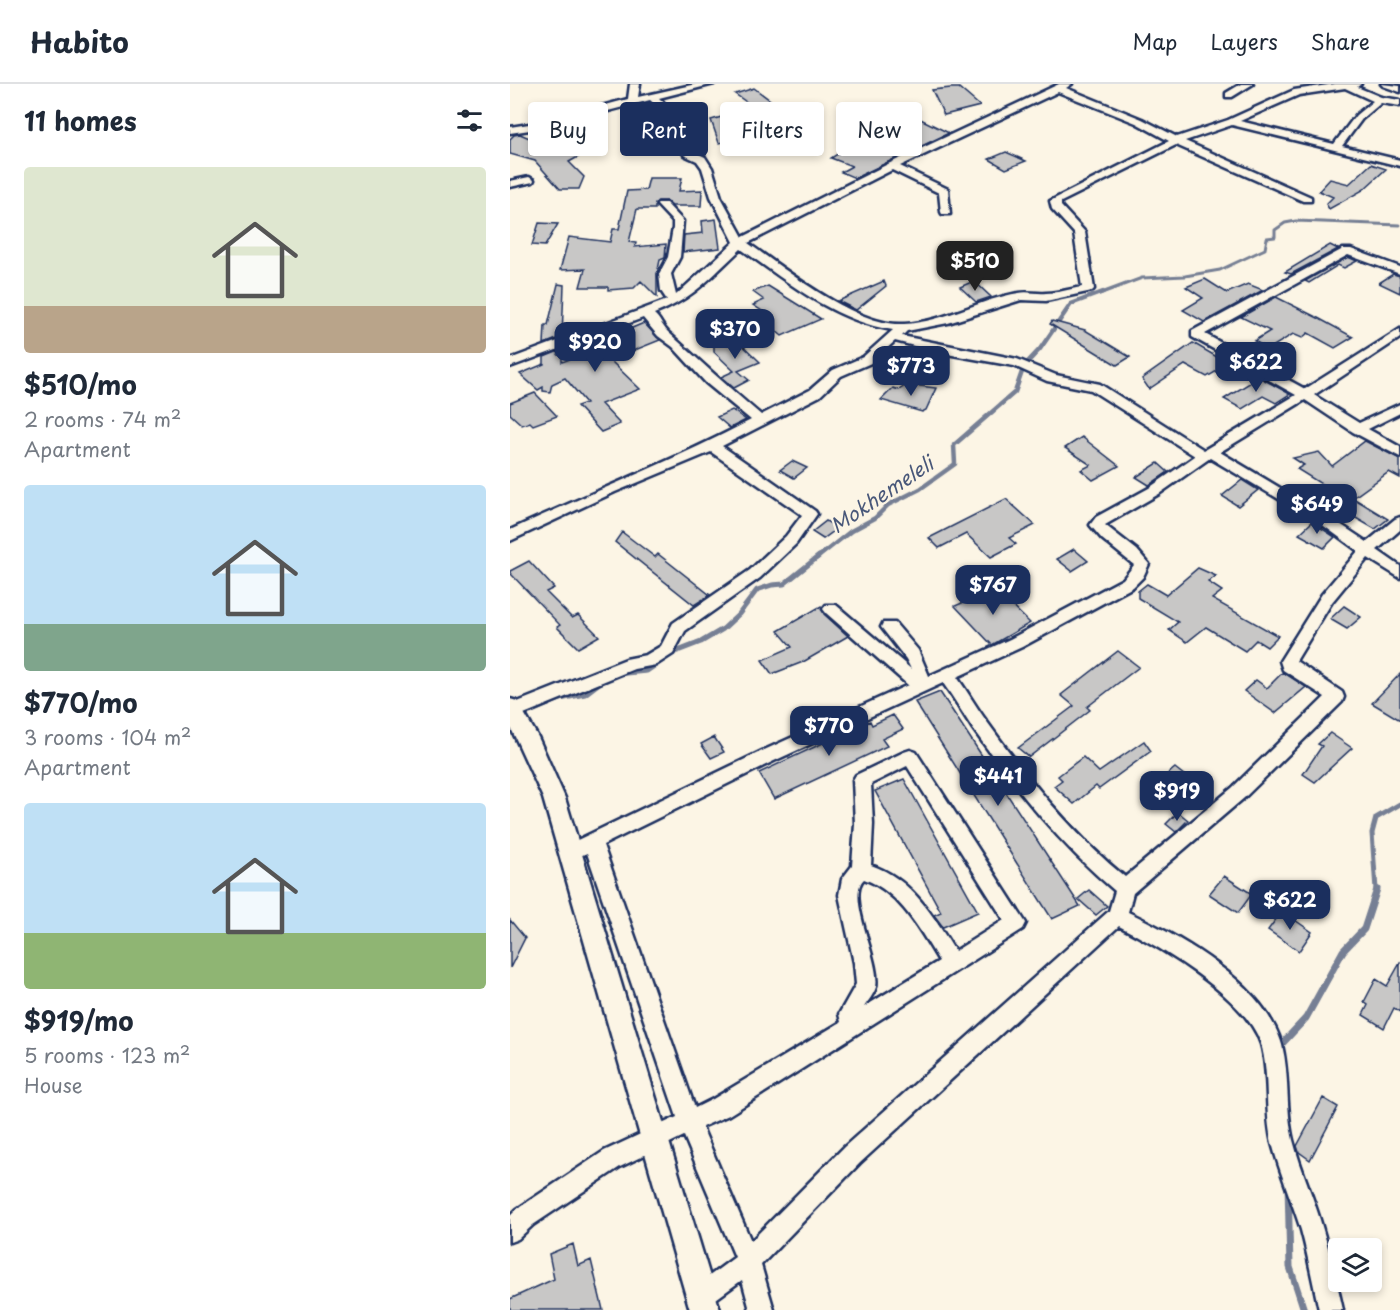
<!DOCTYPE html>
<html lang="en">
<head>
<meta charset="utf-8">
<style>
	body { margin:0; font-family:"Playpen Sans",sans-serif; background:#f2f2f3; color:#1f2937; height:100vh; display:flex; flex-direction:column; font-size:22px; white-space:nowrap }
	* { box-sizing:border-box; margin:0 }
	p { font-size:20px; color:#747a83 }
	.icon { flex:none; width:33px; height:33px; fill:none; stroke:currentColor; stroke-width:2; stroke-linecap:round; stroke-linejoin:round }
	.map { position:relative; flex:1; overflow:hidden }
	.details { display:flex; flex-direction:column; background:#fff; width:510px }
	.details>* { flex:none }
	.hud { position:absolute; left:18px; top:18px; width:570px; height:54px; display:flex; gap:12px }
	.tools { position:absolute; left:818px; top:1154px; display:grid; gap:12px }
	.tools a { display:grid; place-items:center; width:54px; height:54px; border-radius:6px; background:#fff; box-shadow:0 3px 9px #0003; font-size:30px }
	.price { position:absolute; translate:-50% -51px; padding:0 14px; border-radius:12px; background:#1b2f5e; color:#fff; font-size:20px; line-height:39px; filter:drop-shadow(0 2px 3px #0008) }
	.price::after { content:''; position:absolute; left:50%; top:36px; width:18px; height:14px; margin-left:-9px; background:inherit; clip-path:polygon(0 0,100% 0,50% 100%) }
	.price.selected { background:#222; color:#fff }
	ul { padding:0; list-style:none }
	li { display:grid; align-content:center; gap:12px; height:318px; padding:0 24px }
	li span { display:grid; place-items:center; height:186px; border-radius:6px; color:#555 }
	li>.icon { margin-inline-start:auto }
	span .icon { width:108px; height:108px; fill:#fffc; stroke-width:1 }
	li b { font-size:26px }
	h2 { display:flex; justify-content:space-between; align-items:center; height:72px; padding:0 24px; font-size:26px }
	.chip { padding:0 21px; border-radius:6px; background:#fff; box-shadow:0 3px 9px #0003; font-size:21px; line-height:54px }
	.chip.selected { background:#1b2f5e; color:#fff }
	header { display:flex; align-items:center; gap:36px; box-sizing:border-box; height:84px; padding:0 30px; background:#fff; border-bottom:2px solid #e0e1e3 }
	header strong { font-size:28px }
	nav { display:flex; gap:33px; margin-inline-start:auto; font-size:21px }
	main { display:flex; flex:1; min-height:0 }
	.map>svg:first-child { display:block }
</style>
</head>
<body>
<header>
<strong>Habito</strong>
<nav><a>Map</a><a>Layers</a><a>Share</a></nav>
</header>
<main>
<section class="details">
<h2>11 homes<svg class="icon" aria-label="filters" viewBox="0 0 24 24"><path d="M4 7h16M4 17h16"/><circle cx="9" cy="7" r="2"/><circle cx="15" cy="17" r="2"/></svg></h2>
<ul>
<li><span style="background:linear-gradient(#dfe7d0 75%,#b9a48a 0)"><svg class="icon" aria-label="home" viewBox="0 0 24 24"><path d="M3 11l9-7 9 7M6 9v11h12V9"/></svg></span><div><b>$510/mo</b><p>2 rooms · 74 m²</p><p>Apartment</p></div></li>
<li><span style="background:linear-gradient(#bfe0f5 75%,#7fa58c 0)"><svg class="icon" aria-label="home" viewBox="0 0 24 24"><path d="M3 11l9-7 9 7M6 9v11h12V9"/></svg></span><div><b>$770/mo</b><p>3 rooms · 104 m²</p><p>Apartment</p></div></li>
<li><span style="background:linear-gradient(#bfe0f5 70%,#8fb573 0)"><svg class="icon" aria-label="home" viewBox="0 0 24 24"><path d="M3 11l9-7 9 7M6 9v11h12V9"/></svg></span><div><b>$919/mo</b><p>5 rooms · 123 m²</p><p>House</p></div></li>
</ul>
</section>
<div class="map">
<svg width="890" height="1226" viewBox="0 0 890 1226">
	<rect width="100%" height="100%" fill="#fcf5e5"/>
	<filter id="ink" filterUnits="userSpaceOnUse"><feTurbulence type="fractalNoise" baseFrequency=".0167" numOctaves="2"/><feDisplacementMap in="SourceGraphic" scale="12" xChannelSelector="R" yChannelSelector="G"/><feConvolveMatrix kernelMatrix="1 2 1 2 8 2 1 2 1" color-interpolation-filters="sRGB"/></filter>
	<g filter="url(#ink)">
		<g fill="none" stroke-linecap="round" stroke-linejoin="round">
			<!-- stream-far3 -->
			<path stroke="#767f94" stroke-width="3" d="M589,210L632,194L675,192L710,186L755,165L757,154L765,153V146L775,139L786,137L890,141"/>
			<!-- stream-far2 -->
			<path stroke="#767f94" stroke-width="4.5" d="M307,474L341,447L365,434L378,421L410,405L445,380L444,361L505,308L514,282L530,265L561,220L593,208"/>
			<!-- stream-far1 -->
			<path stroke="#767f94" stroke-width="5" d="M160,570L191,558L213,545L229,530L247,506L262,501L274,500L309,472
				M106,590L137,587L150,578
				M20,628L50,615L75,610L92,597
				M866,806L862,749L866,734L890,720"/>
			<!-- stream -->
			<path stroke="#767f94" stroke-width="7" d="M767,965L796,934L833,867L854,845L867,805
				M778,1101L780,1183L794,1226"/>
		</g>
		<!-- building -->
		<path fill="#c8c7c6" stroke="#1b2f5e" stroke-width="1.5" d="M244,4L268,22L249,27L225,10Z
			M441,4H449L470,22L434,31L422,6Z
			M380,20L439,49L345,94L331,88L342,82L321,74L347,58L345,57L369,46L362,42L378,36L360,27Z
			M222,30L229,44L221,45L225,56L209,59L201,36Z
			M10,50L48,66L61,57L86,63L59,78L74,93L69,105H50L25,77L0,70V55L4,51Z
			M496,68L516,77L496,85L479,75Z
			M861,80L876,85L853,106L819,125L816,120L823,113L809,107L820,95L839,100Z
			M139,94H172L169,107L192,106L191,122H162L156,117H148L145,120V125H127L119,158L126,159L125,163L156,160L155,174L150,176L147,190V213L131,197L124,204L98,206V203H70L75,185L50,186L59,153L100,158L103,145H109L117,107L136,106Z
			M206,135L210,164L173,168L174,151L193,149L192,137Z
			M29,139L48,140L35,162L22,161Z
			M820,161L828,165L781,190L775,188Z
			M838,173L847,177L834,184L828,181L799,199L795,197Z
			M883,190L890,192V209L869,199Z
			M695,195L717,209L738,200L753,206L694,238L673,226L693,214L676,203Z
			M374,197L376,202L346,226L328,217Z
			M464,197L481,213L466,218L450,203Z
			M48,200L54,201L52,253L34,260L35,241H38Z
			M258,202L311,235L272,252L246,230L252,227L243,221L254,216L243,208Z
			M766,213L808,234L843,253L825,264L798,249L792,254L783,250L759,265L744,257L760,247L731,233Z
			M542,237L575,246L620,273L607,281L540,240Z
			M134,239L150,256L100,276L130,305L91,320L110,340L91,348L67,322L76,319L55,294L42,300L40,308L33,307V303L28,306L10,290L34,280V273L49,267L48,271L52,270V278L91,264L84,257L106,248L108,250Z
			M224,253L250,278L228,287L239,296L224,304L211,293L224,287L204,268V261Z
			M683,259L719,280L697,293L675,281L639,305L632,295Z
			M749,293L780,310L766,319L753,312L732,325L714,315Z
			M402,297L410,302L426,304L416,326L412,328L371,316L383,304L389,306Z
			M25,309L47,332L23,341L20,338L12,341L0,330V319Z
			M222,326L236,336L220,344L207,333Z
			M572,353L609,382L583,396L571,386L581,381L555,364Z
			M855,357L890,375V394L879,388L843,414L878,435L865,445L816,417L826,409L787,385L794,381L783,374L809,368L822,382Z
			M282,377L297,384L284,394L270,386Z
			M648,379L658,388L639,401L626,393Z
			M732,396L748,406L728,422L712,412Z
			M496,415L525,441L499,454L506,460L481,473L456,450L429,464L419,454Z
			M316,437L328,444L313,455L302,448Z
			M802,438L825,453L814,464L789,450Z
			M112,448L145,473L148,470L200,511L184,521L105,458Z
			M564,465L578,477L562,487L547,475Z
			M19,477L44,504L36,508L62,534L68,531L89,552L68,564L47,543L50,541L0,489V487Z
			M688,484L706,492L698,498L712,507L702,515L768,552L757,563L746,556L735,567L696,543L677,558L659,546L668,538L628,514V507L637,500L656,511Z
			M485,505L520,539L482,561L445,522Z
			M311,522L314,530L338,552L293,578L262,590L252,576L282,563L268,547Z
			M834,522L851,533L837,545L820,535Z
			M608,567L629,583L577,623L580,626L519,673L508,664L564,622L551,611Z
			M773,588L796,603L765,629L734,607L746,596L757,604Z
			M890,590V636L862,619Z
			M430,608L476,678L570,822L542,835L405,618Z
			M383,631L393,645L372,655L377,662L264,715L249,689L360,637L362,641Z
			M820,649L842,664L805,698L793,690L812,662L808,660Z
			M204,653L214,668L201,674L191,660Z
			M634,657L641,667L589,705L586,702L564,720L544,702L552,696L548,692L573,673L589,688Z
			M665,684L693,706L676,721L647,699Z
			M394,695L468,828L433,843L424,831L431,828L365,707Z
			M668,728L678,736L666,748L656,740Z
			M714,792L742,810L728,829L699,810Z
			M579,806L597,822L586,831L568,815Z
			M772,827L802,848L789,867L758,846Z
			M0,836L15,854L0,884Z
			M890,879V928L884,924L874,944L853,931L858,921L854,918L866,895L877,902Z
			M813,1014L828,1023L800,1076L789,1068L787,1062Z
			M63,1160L68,1182L81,1176L93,1226H0V1215L44,1195L39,1170Z"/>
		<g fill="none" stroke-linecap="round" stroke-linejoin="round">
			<defs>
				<path id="minor" d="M120,0H130L128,13L186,0H204L149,14L167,31L182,67L195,73L202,84L211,113L233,153L378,80L549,0H562L556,4L632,35L667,53L718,36L784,6L825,0H851L847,3L871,13L890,16V22L871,19L852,35L832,62L890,76V82L722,41L675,57L801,113V117H793L666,61L551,118V122L575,148L584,205L582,207L536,217L511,216L438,239L397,247L392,252L507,275L546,291L590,300L694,366L786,311L682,253V247L833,165H841L890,183V190L838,171L695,250L795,305L890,245V254L804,311L849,339L890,320V329L858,345L890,363V373L843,348L795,316L710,368L824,436L857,458L885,435L890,433V446L867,466L890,482V494L858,474L822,518L786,577L832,608L834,613L832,618L734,714L623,809L618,828C671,853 755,900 772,961C780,992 775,1025 783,1056C791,1087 805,1116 813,1146C821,1173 827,1199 833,1226H809C803,1199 798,1172 791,1146C782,1117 770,1089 762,1059C754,1027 760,991 751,960C737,914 650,863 609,842L350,1079L251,1181L264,1226H240L232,1196L199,1220L191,1224L183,1220L179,1212L183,1204L225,1173L174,1052L110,1083L23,1141L8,1155L0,1158V1132L7,1125L94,1067L167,1033L77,769L61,776L55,774L52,768L55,762L252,667L398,601L316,529L313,525L316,521H326L401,585L396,575L371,543L373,539H385L408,566L419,592L500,555L613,495L624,481L592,455L580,441L586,433L639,404L685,372L581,306L537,297L504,282L431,269L385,257L361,279L331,292L310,312L212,362L305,427L307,430L286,460L250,494L175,547L163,570L146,581L124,585L9,632L0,633V621L116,575L136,571L151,562L163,539L240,486L276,452L292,431L201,368L105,408L0,457V446C80,409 163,377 241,336L196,299L163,263L148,252L133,234L0,283V275L157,216L151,207L149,190L158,173L163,144V138L147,121L148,119H156L173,137L170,173L161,190L166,211L224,158L201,113L192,84L187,77L174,71L158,32L140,16L33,44L0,49V43L32,38L118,15ZM835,4L863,17L846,31L824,60L730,37L789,11ZM548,8L626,39L659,57L540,117L542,125L564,149L572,203C560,205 548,209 536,209C527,210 517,207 509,209C470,215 434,238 394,240C347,243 276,186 238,159L382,86L429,109L431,128L432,130H440L438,105L390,82ZM231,165C278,198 324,237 383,246L353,273L323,286L300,306L251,331C219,304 189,276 158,248C152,242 150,235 144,230C183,215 201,193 231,165ZM700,374L814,442L848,467L812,510L770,577L773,586L815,613L722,704L615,793C560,748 516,692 475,635C465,621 457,607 447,593L512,563L623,503L633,493L639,480L627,466L595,441L649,410ZM433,599C444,614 453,630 463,645C505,704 549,760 605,807L599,827L334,1063L241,1157L192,1043L219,1031L513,845L516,839L406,668L400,666L394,668L346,691L343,696L345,740L342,782L332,795L329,811L344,879L346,900L329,930L331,938L203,1015L185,1024L93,761L264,677ZM397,682L494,836L445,867C423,832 402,795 361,781L363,740L361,700ZM354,795C390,808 410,846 429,877L354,923C358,917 364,910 366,903C371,877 335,812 354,795Z
					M731,0H743L722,13H716V9Z
					M871,0L890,2V8L873,2Z
					M19,93L24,96L23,98L0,103V97Z"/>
				<path id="major" d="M0,615L7,617L28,653L55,714L210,1226H180L33,714L0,642Z"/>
			</defs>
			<!-- minor casing -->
			<use href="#minor" stroke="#1b2f5e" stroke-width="5"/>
			<!-- major casing -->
			<use href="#major" stroke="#1b2f5e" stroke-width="5"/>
			<!-- minor -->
			<use href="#minor" fill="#fcf5e5" fill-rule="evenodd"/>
			<!-- major -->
			<use href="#major" fill="#fcf5e5" fill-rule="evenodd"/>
		</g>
	</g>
	<g text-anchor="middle" stroke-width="4.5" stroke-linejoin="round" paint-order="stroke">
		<!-- water labels -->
		<g font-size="20" font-style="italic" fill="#485779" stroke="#fcf5e5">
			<text transform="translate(372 411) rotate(-34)" y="7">Mokhemeleli</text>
		</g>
	</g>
</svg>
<div class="tools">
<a><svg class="icon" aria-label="layers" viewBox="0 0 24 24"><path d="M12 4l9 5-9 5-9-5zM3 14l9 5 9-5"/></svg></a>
</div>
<b class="price selected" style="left:465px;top:208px">$510</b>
<b class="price" style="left:225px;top:276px">$370</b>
<b class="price" style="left:85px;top:289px">$920</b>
<b class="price" style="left:746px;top:309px">$622</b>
<b class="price" style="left:401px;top:313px">$773</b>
<b class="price" style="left:807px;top:451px">$649</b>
<b class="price" style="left:483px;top:532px">$767</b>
<b class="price" style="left:319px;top:673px">$770</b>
<b class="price" style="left:488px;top:723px">$441</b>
<b class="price" style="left:667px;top:738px">$919</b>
<b class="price" style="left:780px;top:847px">$622</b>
<div class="hud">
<a class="chip">Buy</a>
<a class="chip selected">Rent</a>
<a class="chip">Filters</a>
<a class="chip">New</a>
</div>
</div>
</main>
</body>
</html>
